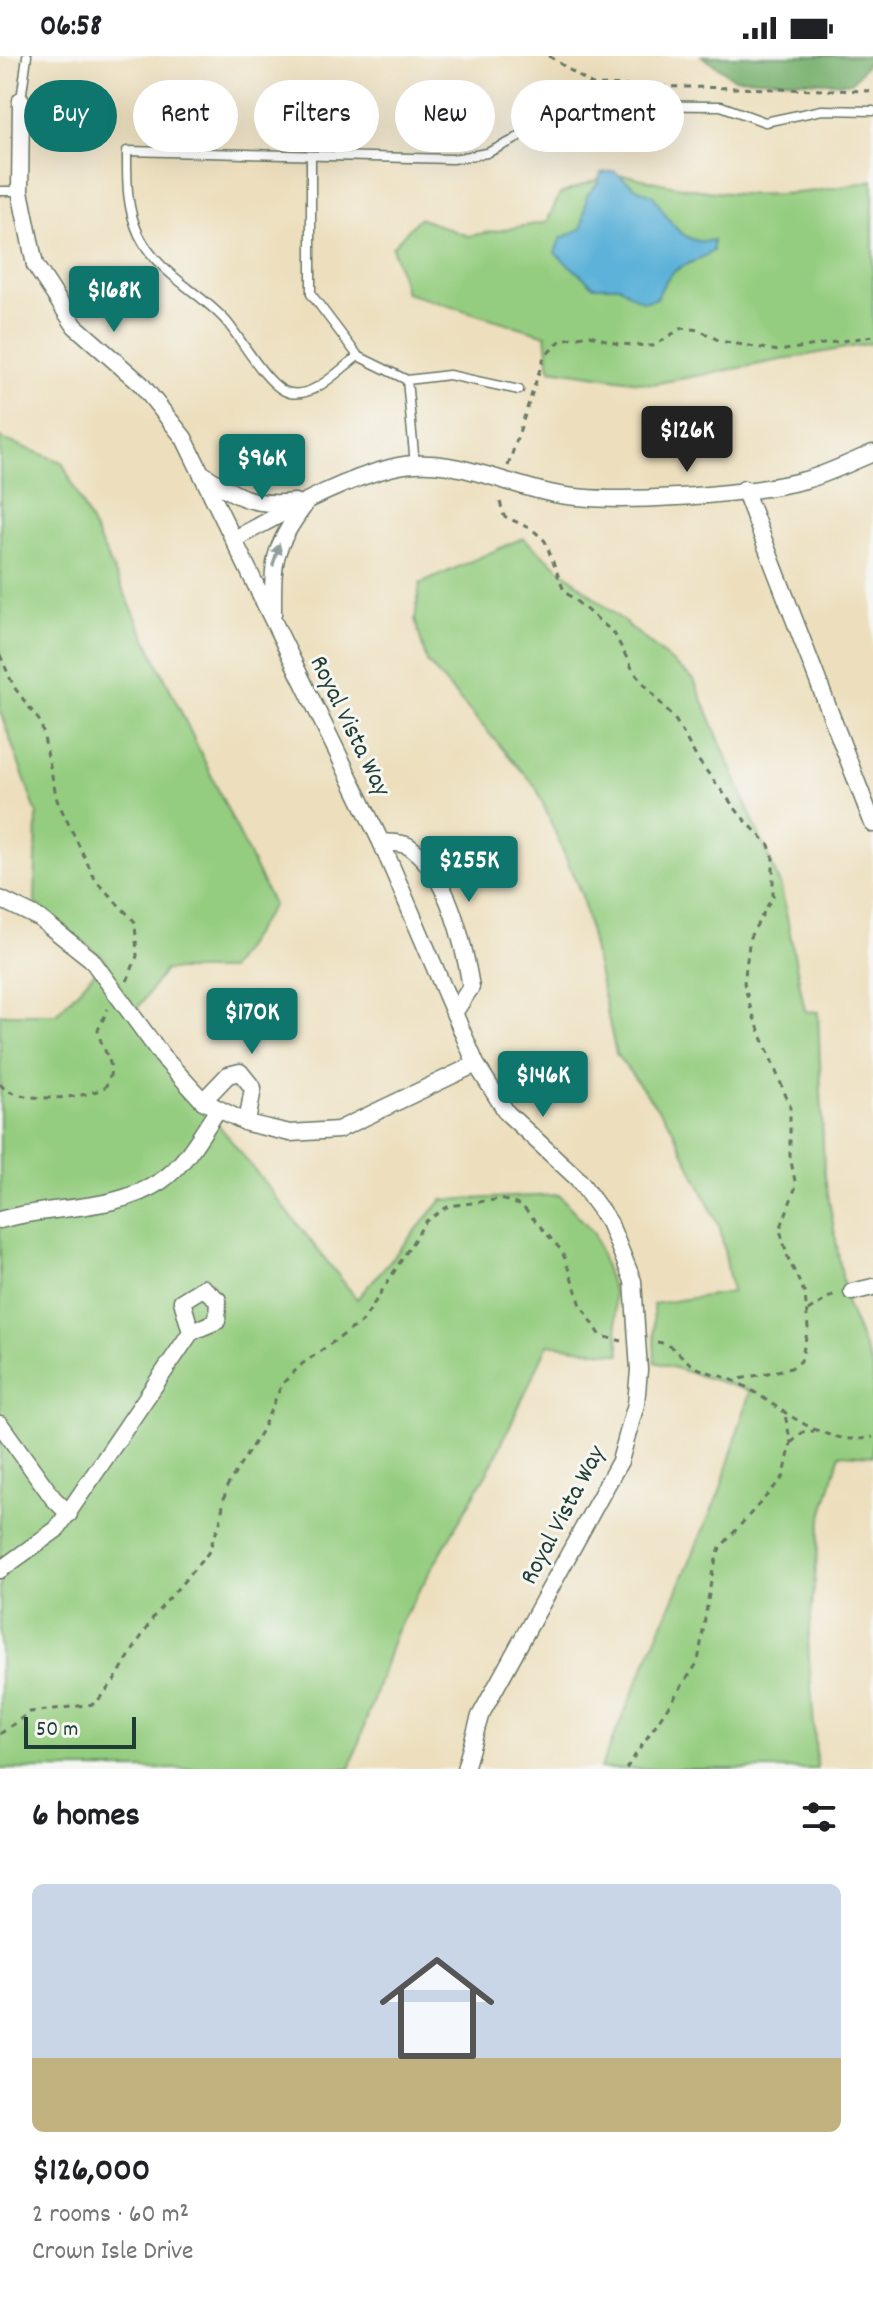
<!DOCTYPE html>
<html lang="en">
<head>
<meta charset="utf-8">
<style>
	body { margin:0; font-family:Dekko,sans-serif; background:#f6f6f6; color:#202124; height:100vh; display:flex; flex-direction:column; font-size:30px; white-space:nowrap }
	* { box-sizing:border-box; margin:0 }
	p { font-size:26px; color:#757577 }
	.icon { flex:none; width:44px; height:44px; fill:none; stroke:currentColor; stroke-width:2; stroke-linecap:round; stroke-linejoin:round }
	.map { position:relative; height:1713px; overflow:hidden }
	.drawer { display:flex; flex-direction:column; background:#fff; flex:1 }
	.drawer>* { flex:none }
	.hud { position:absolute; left:24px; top:24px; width:826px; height:72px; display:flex; gap:16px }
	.scale { position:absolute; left:24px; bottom:20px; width:112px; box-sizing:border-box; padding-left:8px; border:4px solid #1f3d34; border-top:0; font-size:22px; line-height:28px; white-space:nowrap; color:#1f3d34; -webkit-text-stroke:6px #f6f6f2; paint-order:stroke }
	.price { position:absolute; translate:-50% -68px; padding:0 18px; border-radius:8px; background:#0f766e; color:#fff; font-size:26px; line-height:52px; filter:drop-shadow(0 2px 4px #0008) }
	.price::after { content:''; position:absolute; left:50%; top:48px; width:24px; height:18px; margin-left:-12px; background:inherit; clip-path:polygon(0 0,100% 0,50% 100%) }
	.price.active { background:#222; color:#fff }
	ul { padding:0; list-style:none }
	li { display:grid; align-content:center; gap:16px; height:424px; padding:0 32px }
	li+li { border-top:2px solid #e0e0e0 }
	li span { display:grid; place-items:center; height:248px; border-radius:12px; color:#555 }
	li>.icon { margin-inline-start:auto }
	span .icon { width:144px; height:144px; fill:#fffc; stroke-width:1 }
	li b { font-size:34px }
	h2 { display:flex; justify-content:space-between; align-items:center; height:96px; padding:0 32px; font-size:34px }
	.pill { padding:0 28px; border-radius:36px; background:#fff; box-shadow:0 8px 32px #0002; font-size:28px; line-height:72px }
	.pill.active { background:#0f766e; color:#fff }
	.status { display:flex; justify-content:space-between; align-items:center; height:56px; padding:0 40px; background:#fff; direction:ltr }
	.status svg { height:22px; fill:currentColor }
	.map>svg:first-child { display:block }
</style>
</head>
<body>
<div class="status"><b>06:58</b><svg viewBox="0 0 49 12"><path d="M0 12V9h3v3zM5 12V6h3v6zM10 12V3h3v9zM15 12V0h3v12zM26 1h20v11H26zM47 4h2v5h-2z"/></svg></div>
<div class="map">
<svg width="873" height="1713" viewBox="0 0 873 1713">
	<rect width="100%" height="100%" fill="#f6f6f2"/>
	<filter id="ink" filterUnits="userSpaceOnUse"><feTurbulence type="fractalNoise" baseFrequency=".0125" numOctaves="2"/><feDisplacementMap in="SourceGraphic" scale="16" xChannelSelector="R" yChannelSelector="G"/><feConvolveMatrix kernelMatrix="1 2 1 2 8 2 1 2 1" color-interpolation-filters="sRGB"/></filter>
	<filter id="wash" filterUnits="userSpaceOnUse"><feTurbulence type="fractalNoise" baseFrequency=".006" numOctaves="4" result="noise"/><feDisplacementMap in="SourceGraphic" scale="32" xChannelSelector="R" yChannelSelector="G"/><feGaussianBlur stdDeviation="1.8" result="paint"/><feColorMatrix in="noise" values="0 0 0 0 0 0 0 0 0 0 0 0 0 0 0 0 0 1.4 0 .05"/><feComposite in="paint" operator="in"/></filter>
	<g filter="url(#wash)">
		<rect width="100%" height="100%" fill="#eddfbd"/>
		<!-- green -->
		<path fill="#95cd80" stroke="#5a855a" stroke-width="2" d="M627,119C715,142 785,146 873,124V287L653,328L550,313L546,279L406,237L392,191L419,162L468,180L547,166L560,138L603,121Z
			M0,382L62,406L273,849L229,914H165L132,960L357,1243L442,1144L559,1139L594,1177L613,1235L620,1298L548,1288L493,1406L396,1575L350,1713H0V958H56L106,904L35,847L37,758L0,655Z
			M523,482L694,624L781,831L805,955L818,956L824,1115L847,1249L873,1313V1400L840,1398L821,1464L808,1589L817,1713H600L720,1435L750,1335L655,1306L653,1248L732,1236L720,1172L671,1070L616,998L582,840L536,731L427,606L415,564L420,528Z"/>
		<!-- forest -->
		<path fill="#78b06e" stroke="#4c7651" stroke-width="2" d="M702,0H873V1L851,27L734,22Z"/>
		<!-- water -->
		<path fill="#5db2d9" stroke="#3e7886" stroke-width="2" d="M614,115L638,133L653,139C667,161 682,192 713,184V195C684,214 672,205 657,242C638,251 633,237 618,230H594L555,197L560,183L582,172L587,139L598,127L601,117Z"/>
	</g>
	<g filter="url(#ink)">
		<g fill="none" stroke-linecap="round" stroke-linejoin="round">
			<defs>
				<path id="lane" d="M21,44L27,0
					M311,100V238L358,300L407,324L449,319L519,334
					M0,135H19
					M358,300C339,314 314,342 290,337C268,333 241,282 226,265C198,234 158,218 139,179C126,151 127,124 127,95L453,103L487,97L514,84L544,60L574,49L721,50L765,66L822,54L873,55
					M407,324L415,409"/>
				<path id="street" d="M21,44L20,135L35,209L75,270L141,328L184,382L381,786L476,1008L507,1057L578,1123L609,1166L633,1225L639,1314L636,1348L620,1405L480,1660L465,1713
					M203,418C237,441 253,451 295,446
					M744,433L873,768
					M234,483C284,457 336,426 390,412C446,397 497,426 550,437C607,450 748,439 805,424C828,418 851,406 873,397
					M273,558C273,505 272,493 304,450
					M381,786C391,787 404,786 411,792C448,818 464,889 471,931L454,957
					M0,843L39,862L91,903L162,1000L203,1045L247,1067L290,1077L338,1074L476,1008
					M203,1045L228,1019L240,1016L253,1032L247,1067
					M0,1164C53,1148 113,1157 161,1125C185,1109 203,1076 218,1053
					M852,1236L873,1231
					M0,1368L53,1442L69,1458
					M0,1514L57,1473L191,1276L217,1265L218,1244L203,1232L182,1245L191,1276"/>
			</defs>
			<!-- lane casing -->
			<use href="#lane" stroke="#677664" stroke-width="11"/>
			<!-- street casing -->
			<use href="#street" stroke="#677664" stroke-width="19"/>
			<!-- path -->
			<path stroke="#677664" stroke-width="3" stroke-dasharray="6 6" stroke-linecap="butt" d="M549,0L592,29L873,35
				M508,410L544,301L561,284L590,279L618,288L653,290L682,272L699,274L720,285L779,295L873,280
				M500,446L504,460L533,474L545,485L564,535L614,577L634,616L676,665L698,704L741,760L769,789L773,802V840L750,881L744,927L751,954L790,1050V1100L796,1130L780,1174L788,1202L805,1238L808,1272L801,1305L791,1312L735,1324
				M0,599L14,631L41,667L57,744L96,825L135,866L137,900L126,928
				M0,1028C14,1048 85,1044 105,1031C120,1008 101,996 98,974L108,953
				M808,1255L836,1237
				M657,1286C673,1288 680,1300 692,1309C707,1318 724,1319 739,1327C781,1350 822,1393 873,1381
				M791,1387L803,1376L814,1375
				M0,1678L30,1656L95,1648L114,1625L154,1560L208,1497L220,1466L226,1432L262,1374L282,1328L302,1308L363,1265L426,1165L449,1150L501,1143L522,1150L562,1195L581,1249L601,1280L622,1285
				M626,1713L698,1606L713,1513L720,1492L784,1420L791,1387L784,1354"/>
			<!-- lane -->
			<use href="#lane" stroke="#fff" stroke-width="8"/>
			<!-- street -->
			<use href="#street" stroke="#fff" stroke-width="16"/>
		</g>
		<!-- one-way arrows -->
		<defs><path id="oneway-solid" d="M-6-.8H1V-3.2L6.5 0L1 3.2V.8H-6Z" transform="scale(2)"/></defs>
		<use fill="#8f9e9a" href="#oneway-solid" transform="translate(276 499) rotate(-73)"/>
	</g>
	<g text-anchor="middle" stroke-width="6" stroke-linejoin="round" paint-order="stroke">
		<!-- street labels -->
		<g font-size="26" fill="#1f3d34" stroke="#f6f6f2">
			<text transform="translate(352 669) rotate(64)" y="9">Royal Vista Way</text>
			<text transform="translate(561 1458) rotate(-62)" y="9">Royal Vista Way</text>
		</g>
	</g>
</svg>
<div class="scale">50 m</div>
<b class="price" style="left:114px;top:278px">$168K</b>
<b class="price active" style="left:687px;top:418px">$126K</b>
<b class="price" style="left:262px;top:446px">$96K</b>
<b class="price" style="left:469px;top:848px">$255K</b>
<b class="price" style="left:252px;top:1000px">$170K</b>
<b class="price" style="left:543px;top:1063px">$146K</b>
<div class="hud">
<a class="pill active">Buy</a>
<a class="pill">Rent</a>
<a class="pill">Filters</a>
<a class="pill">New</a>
<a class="pill">Apartment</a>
</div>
</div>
<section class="drawer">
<h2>6 homes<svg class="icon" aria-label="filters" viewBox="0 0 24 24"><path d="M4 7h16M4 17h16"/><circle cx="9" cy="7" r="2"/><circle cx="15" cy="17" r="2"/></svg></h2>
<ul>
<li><span style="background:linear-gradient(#c9d6e8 70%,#c2b280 0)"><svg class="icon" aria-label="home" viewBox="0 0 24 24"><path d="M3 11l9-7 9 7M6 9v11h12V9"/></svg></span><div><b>$126,000</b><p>2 rooms · 60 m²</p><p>Crown Isle Drive</p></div></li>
</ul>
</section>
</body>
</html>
